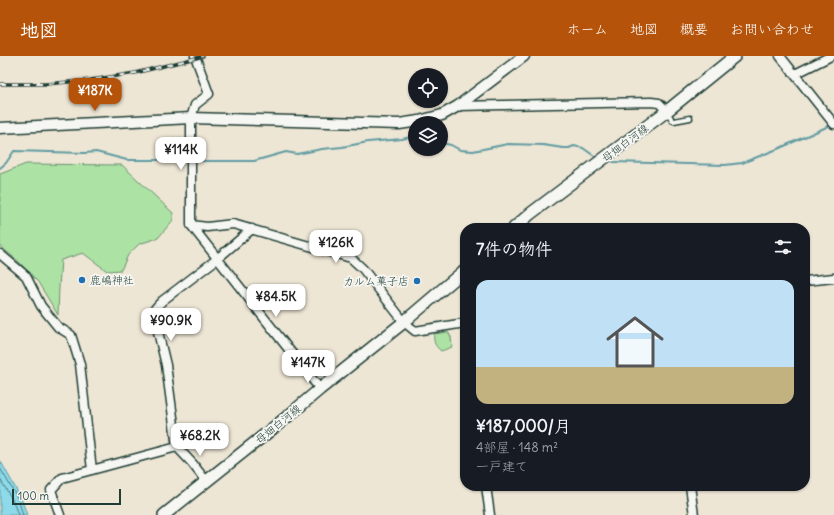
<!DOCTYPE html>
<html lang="ja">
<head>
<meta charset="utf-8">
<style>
	body { margin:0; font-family:Delius,"Klee One",sans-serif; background:#242831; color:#f1f3f6; height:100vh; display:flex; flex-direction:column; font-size:15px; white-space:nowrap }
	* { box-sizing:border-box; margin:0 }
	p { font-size:13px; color:#9ea1a6 }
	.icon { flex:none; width:22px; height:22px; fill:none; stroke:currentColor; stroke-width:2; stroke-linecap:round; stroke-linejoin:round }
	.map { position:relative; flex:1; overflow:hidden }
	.sheet { position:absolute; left:460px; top:167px; width:350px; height:268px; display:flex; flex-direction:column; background:#171b24; border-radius:16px; box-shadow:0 1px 3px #0004 }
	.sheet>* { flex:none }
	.tools { position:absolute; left:408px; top:12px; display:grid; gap:8px }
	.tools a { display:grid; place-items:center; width:40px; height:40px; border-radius:50%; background:#171b24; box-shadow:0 1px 3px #0004; font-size:20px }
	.scale { position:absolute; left:12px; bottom:10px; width:109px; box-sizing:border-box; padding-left:4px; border:2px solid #1f3d34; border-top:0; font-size:11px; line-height:14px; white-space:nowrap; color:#1f3d34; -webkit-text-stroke:3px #f6f6f2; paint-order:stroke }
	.price { position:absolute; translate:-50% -34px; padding:0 9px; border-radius:8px; background:#fff; color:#222; font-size:13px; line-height:26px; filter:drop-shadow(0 1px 2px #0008) }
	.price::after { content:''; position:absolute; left:50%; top:24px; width:12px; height:9px; margin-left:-6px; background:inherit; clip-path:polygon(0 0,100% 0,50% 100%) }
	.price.current { background:#b45309; color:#fff }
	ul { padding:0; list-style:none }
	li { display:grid; align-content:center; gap:8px; height:212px; padding:0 16px }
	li+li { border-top:1px solid #363941 }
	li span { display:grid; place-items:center; height:124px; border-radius:12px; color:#555 }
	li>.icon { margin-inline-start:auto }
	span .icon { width:72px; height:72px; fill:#fffc; stroke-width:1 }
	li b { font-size:17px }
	h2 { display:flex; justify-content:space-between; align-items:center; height:48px; padding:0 16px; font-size:17px }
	header { display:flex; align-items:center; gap:24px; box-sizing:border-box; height:56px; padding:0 20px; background:#b45309; color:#fff }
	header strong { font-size:19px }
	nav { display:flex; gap:22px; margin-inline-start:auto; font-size:14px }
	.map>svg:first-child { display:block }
</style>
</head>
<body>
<header>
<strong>地図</strong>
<nav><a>ホーム</a><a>地図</a><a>概要</a><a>お問い合わせ</a></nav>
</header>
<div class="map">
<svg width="834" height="459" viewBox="0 0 834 459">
	<rect width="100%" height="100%" fill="#eee6d5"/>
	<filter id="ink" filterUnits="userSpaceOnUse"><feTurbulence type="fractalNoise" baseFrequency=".025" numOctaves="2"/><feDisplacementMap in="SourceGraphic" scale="8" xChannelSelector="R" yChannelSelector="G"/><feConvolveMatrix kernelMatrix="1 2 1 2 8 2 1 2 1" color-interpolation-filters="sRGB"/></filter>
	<g filter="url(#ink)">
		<!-- green -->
		<path fill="#ade2a5" stroke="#66906c" d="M26,108L122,109L173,157V164L158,182L139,188L128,199L121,214L107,215L83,197L61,204L59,231L58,259L38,226L18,205L0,190V118Z
			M448,276L451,281L452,291L441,295C435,290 433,286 434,278Z"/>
		<!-- water -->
		<path fill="#8cdaea" stroke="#609ba1" d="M0,404L21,442L27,459H0Z"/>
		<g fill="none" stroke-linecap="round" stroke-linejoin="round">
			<!-- shore -->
			<path stroke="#4b7c7d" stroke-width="1" d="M0,412L18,443L23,459
				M0,423L13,445L18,459"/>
			<!-- stream -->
			<path stroke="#609ba1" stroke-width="2" d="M441,87L451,89L460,94L473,95L508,88L543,89L563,92H569L574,90L583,92L597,102
				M194,105H254L286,96L297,98L322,93L342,91L368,86L402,83L415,80
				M613,106L725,109L742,107L780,92L831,69
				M0,112L6,107L14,95L85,97L96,96L127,104H187"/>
			<defs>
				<path id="service" d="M667,55L672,64L674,65L690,62"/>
				<path id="minor" d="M195,0L209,38L195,49L191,62V169L320,333
					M780,0L834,68
					M795,18L831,0
					M458,50L651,46L659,47L667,55
					M191,169L207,171L233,168L351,202L363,213L404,266L415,275L465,267
					M0,198L26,220L41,250L58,271L71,279L80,308L92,414
					M805,225L834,222
					M206,425L192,407L177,391L166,309L153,255L162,245L217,203L252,173
					M486,430L490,459
					M690,430L694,459
					M60,459L51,434L62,422L177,391"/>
				<path id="tertiary" d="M0,72L191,62L399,68L419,65L442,59L458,50L524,0"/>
				<path id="secondary" d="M514,172L530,158L667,55L735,0
					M164,459L287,361L320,333L404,266L465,214"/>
			</defs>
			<!-- service casing -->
			<use href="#service" stroke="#1f3d34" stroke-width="7"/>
			<!-- minor casing -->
			<use href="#minor" stroke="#1f3d34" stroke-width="11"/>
			<!-- tertiary casing -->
			<use href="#tertiary" stroke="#1f3d34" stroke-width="13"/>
			<!-- secondary casing -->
			<use href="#secondary" stroke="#1f3d34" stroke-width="14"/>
			<!-- service -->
			<use href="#service" stroke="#f6f6f2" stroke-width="4"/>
			<!-- minor -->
			<use href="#minor" stroke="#f6f6f2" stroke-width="8"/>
			<!-- tertiary -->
			<use href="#tertiary" stroke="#f6f6f2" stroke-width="10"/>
			<!-- secondary -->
			<use href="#secondary" stroke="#f6f6f2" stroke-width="11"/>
			<defs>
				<path id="rail" d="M0,28H46L91,24L135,17L196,2L203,0"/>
			</defs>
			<!-- rail casing -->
			<use href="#rail" stroke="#1f3d34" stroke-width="3.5"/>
			<!-- rail -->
			<use href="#rail" stroke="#f6f6f2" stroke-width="2" stroke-dasharray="6" stroke-linecap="butt"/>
		</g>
	</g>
	<!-- markers -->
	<g fill="#1f6fb2" stroke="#f6f6f2" stroke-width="1.5">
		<circle cx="82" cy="224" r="4"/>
		<circle cx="417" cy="225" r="4"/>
	</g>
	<g text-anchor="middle" stroke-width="3.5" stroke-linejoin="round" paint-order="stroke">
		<!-- street labels -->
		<g font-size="11" fill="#1f3d34" stroke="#f6f6f2">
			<text transform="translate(625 87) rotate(-37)" y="4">母畑白河線</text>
			<text transform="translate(278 368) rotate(-39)" y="4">母畑白河線</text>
		</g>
		<!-- poi labels -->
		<g font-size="11" fill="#1f3d34" stroke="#f6f6f2" text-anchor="start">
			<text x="90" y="228">鹿嶋神社</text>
			<text x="409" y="229" text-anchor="end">カルム菓子店</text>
		</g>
	</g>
</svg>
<div class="tools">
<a><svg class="icon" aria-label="locate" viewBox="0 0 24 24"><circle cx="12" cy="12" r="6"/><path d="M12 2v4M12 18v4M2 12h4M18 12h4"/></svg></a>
<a><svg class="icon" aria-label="layers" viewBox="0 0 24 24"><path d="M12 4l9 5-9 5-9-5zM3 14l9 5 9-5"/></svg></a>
</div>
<div class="scale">100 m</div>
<b class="price current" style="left:95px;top:56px">¥187K</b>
<b class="price" style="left:181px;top:115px">¥114K</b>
<b class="price" style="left:336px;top:208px">¥126K</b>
<b class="price" style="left:276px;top:262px">¥84.5K</b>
<b class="price" style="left:171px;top:286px">¥90.9K</b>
<b class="price" style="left:308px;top:328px">¥147K</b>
<b class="price" style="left:200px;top:401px">¥68.2K</b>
<section class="sheet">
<h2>7件の物件<svg class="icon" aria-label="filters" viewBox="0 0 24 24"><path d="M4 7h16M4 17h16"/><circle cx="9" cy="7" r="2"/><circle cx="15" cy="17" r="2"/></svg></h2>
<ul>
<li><span style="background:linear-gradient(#bfe0f5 70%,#c2b280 0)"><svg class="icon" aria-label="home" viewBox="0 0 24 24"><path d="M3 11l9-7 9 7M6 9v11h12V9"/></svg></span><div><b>¥187,000/月</b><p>4部屋 · 148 m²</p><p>一戸建て</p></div></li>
</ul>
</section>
</div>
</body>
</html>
